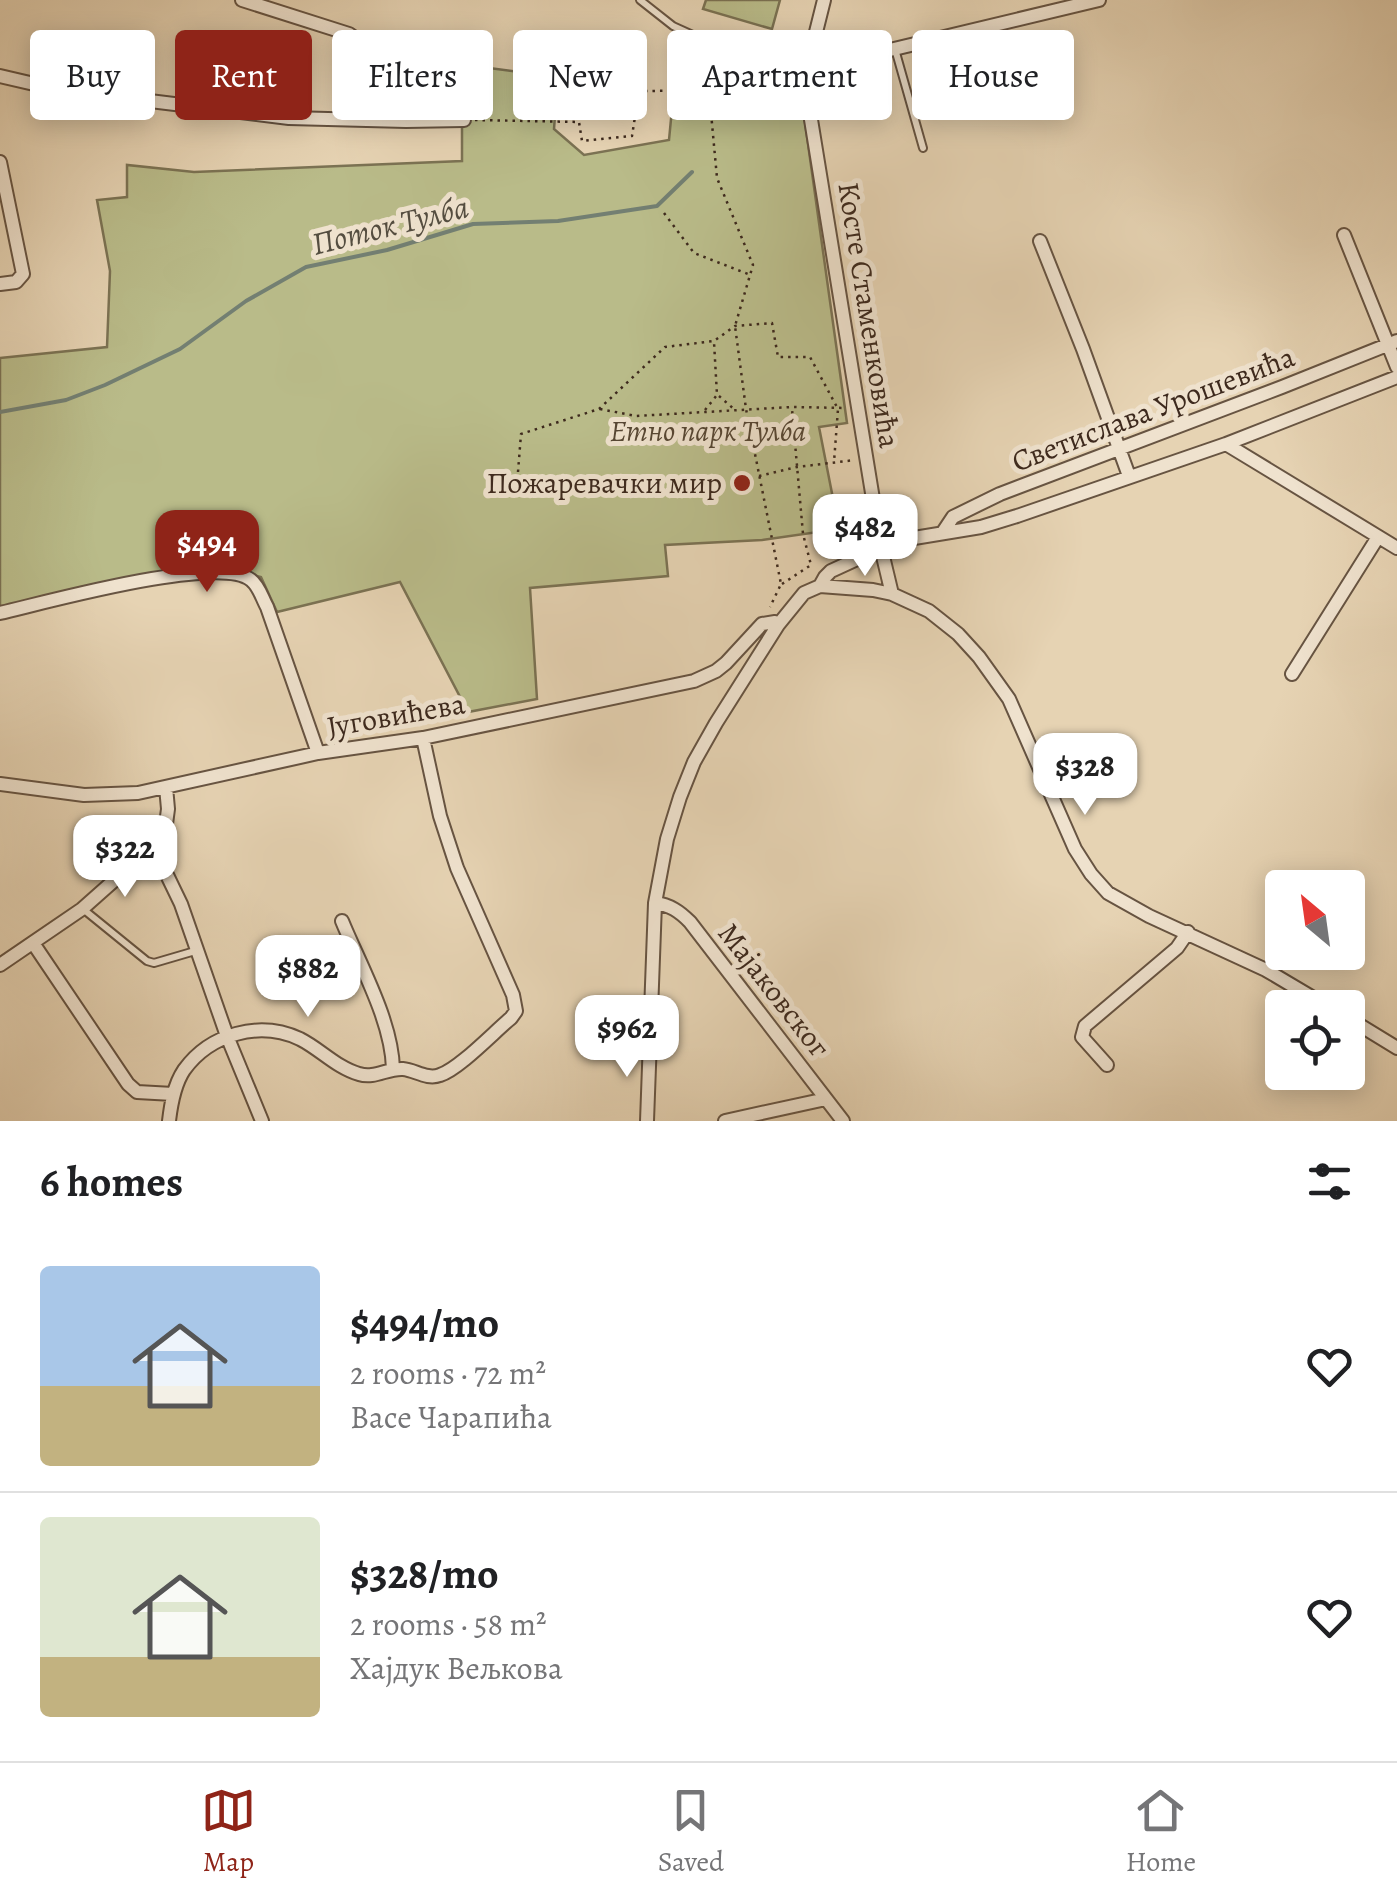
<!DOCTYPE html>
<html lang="en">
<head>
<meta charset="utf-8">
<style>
	body { margin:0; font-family:Alegreya,serif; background:#f6f6f6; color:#202124; height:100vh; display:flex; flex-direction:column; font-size:38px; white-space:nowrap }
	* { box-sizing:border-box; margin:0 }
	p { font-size:32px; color:#757577 }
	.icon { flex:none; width:55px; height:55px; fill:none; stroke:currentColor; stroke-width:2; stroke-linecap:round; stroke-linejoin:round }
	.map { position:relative; height:1121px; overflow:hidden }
	.sheet { display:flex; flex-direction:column; background:#fff; flex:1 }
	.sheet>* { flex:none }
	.guide { position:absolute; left:30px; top:30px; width:1338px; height:90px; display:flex; gap:20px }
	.needle { width:65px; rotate:331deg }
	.controls { position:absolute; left:1265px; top:870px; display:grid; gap:20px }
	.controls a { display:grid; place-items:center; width:100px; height:100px; border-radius:10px; background:#fff; box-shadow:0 5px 25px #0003; font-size:50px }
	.price { position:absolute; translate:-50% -85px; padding:0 22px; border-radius:20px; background:#fff; color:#222; font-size:32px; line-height:65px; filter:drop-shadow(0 2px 5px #0008) }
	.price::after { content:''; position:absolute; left:50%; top:60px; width:30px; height:22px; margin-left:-15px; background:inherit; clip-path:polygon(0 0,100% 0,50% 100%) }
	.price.on { background:#8f2418; color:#fff }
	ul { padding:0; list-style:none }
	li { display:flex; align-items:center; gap:30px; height:250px; padding:0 40px }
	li+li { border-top:2px solid #e0e0e0 }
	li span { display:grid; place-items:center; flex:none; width:280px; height:200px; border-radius:10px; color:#555 }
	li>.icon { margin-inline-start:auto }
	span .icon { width:120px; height:120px; fill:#fffc; stroke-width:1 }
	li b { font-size:42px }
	h2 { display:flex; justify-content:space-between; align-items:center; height:120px; padding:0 40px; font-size:42px }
	.chip { padding:0 35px; border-radius:10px; background:#fff; box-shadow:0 5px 25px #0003; font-size:35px; line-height:90px }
	.chip.on { background:#8f2418; color:#fff }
	.menu { display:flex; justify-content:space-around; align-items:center; height:140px; border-top:2px solid #e0e0e0; background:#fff; font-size:28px; color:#757577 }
	.menu a { display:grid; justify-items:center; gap:5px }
	.menu .on { color:#8f2418 }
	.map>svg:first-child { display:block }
</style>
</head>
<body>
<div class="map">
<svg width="1397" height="1121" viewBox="0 0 1397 1121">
	<rect width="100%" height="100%" fill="#e6d3b3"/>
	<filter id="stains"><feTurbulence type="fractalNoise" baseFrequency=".002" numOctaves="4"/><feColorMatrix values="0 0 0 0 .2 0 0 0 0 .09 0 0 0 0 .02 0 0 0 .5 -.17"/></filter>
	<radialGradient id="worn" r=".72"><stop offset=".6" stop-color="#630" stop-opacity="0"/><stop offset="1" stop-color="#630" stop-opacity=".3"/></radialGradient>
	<!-- green -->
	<path fill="#b9bb89" stroke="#7b7253" stroke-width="2.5" d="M706,0H780L772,29L703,9Z
		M370,37L436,61L558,77L554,129L584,155L669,140L672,109L736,103L802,101L847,423L819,427L839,529L762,540L665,545L668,576L530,588L537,699L468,712L400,582L277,612L261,577L237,571L142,583L0,612V358L107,347L110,271L97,200L127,197V165L194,172L462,161V125L353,112Z"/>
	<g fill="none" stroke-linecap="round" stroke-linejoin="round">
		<!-- stream -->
		<path stroke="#737f72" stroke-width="4" d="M0,412L66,400L105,385L180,349L246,301L306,267L387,250L473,224L558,221L657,206L692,172"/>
		<defs>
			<path id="service" d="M640,0L673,26L768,69L805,89
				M895,49L923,148
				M83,909L147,961L154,963L195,951"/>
			<path id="minor" d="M242,0L349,34L359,41L363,48L344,119
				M0,76L60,90L289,118L406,121L464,120
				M810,77L809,60L824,0
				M0,162L23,274L16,282L0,284
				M1344,235L1397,367
				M1040,241L1083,349L1129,476
				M1226,444L1397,548
				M943,532L953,517L1000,494L1282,387L1397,341
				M820,586L825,577L831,571L881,548L902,540L981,527L1017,516L1226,444L1397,377
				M892,594L881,548L806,89L810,77L827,65L1099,0
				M0,613C44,603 218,554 251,580C259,586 262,598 267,607L318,753
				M1292,674L1378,537
				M0,784L84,795L138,793L318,753L423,738L694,681L716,671L726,663L762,624L775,622L778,625
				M153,846L181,904L227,1036L262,1121
				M655,903C670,905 679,911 690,922L843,1121
				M342,921C360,965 392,1021 393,1069
				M33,943L128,1084L137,1092L173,1094
				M0,965L82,909L153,846L166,824L168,809L166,787
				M1348,1018L1397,1048
				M1107,1065L1082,1037L1085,1026L1177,948L1188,932
				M169,1121C171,1104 174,1085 184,1070C210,1034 259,1020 300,1039C320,1049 337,1068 359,1074C375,1079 387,1068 403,1069C415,1070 427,1080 440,1075C459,1069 494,1032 511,1018L516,1011L513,995L457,868L440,816L423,738
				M647,1121L655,903L667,839L680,797L694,762L716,723L778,625L804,593L820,586L873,590L892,594L929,611L958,634L979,657L1009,699L1075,849L1091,874L1108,893L1149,916L1266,970L1330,1008
				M725,1121L826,1099"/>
		</defs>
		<!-- service casing -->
		<use href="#service" stroke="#675442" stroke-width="10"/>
		<!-- minor casing -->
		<use href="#minor" stroke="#675442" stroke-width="16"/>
		<!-- path -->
		<path stroke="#3d291d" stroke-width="2.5" stroke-dasharray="2.5 5" stroke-linecap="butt" d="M709,91L717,178L753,265L735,326L746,409L781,584L770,607
			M475,120L579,122L582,141L632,136L639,91L782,90
			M664,213L694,253L748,274
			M719,396L735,410
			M600,409L636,416L792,407L846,408
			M705,410L717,395L714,342
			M518,472L521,434L599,409L665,347L714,341L735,326L772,323L778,357H810L838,409L834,462
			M759,476L797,467L855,460
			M782,584L811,565L803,534L792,409"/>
		<!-- service -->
		<use href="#service" stroke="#efe2ce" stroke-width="6"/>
		<!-- minor -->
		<use href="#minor" stroke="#efe2ce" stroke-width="12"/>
	</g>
	<!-- markers -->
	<circle fill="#8f2418" stroke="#efe2ce" stroke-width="4" cx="742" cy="483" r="10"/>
	<g text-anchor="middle" stroke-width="10" stroke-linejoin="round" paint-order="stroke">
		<!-- street labels -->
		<g font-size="30" fill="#3d291d" stroke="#efe2ce">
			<text transform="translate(869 315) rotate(81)" y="10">Косте Стаменковића</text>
			<text transform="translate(1153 409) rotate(-21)" y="10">Светислава Урошевића</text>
			<text transform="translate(396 715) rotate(-10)" y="10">Југовићева</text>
			<text transform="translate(774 990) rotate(52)" y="10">Мајаковског</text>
		</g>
		<!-- park labels -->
		<g font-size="30" font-style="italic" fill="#564633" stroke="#efe2ce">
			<text x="708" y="441">Етно парк Тулба</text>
		</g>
		<!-- poi labels -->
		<g font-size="30" fill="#3d291d" stroke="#efe2ce" text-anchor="end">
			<text x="722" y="493">Пожаревачки мир</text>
		</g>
		<!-- water labels -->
		<g font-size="32" font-style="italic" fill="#544d40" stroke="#efe2ce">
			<text transform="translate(390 225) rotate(-14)" y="11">Поток Тулба</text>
		</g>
	</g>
	<rect width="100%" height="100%" filter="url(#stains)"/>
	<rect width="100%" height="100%" fill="url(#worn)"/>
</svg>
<div class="controls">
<a><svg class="needle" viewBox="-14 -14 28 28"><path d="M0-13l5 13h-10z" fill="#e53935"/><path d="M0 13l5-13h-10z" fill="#757577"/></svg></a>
<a><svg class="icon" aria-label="locate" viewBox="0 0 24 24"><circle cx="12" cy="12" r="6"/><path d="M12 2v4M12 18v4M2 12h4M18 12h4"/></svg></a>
</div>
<b class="price" style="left:865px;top:579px">$482</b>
<b class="price on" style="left:207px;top:595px">$494</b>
<b class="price" style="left:1085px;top:818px">$328</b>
<b class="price" style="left:125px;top:900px">$322</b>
<b class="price" style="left:308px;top:1020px">$882</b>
<b class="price" style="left:627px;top:1080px">$962</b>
<div class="guide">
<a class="chip">Buy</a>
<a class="chip on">Rent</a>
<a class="chip">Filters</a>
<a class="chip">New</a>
<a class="chip">Apartment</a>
<a class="chip">House</a>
</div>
</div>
<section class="sheet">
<h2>6 homes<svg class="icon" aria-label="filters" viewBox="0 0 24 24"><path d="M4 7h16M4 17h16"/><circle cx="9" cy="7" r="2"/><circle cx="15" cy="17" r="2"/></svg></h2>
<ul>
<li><span style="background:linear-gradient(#a9c7e8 60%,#c2b280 0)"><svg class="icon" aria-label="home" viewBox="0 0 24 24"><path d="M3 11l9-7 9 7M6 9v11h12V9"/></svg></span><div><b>$494/mo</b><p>2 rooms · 72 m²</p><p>Васе Чарапића</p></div><svg class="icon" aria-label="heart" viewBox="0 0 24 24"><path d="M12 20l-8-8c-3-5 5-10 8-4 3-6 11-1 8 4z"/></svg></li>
<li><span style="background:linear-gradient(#dfe7d0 70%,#c2b280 0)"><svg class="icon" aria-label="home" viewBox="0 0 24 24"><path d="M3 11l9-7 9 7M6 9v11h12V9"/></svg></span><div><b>$328/mo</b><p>2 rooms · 58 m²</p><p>Хајдук Вељкова</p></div><svg class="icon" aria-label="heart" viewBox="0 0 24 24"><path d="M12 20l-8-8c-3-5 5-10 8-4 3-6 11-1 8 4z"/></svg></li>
</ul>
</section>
<nav class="menu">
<a class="on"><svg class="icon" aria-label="map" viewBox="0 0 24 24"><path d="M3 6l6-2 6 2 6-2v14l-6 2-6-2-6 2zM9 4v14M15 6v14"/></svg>Map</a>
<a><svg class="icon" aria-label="saved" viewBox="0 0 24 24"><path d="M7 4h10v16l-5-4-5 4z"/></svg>Saved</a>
<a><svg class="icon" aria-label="home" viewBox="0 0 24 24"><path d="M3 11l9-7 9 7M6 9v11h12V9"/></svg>Home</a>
</nav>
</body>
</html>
